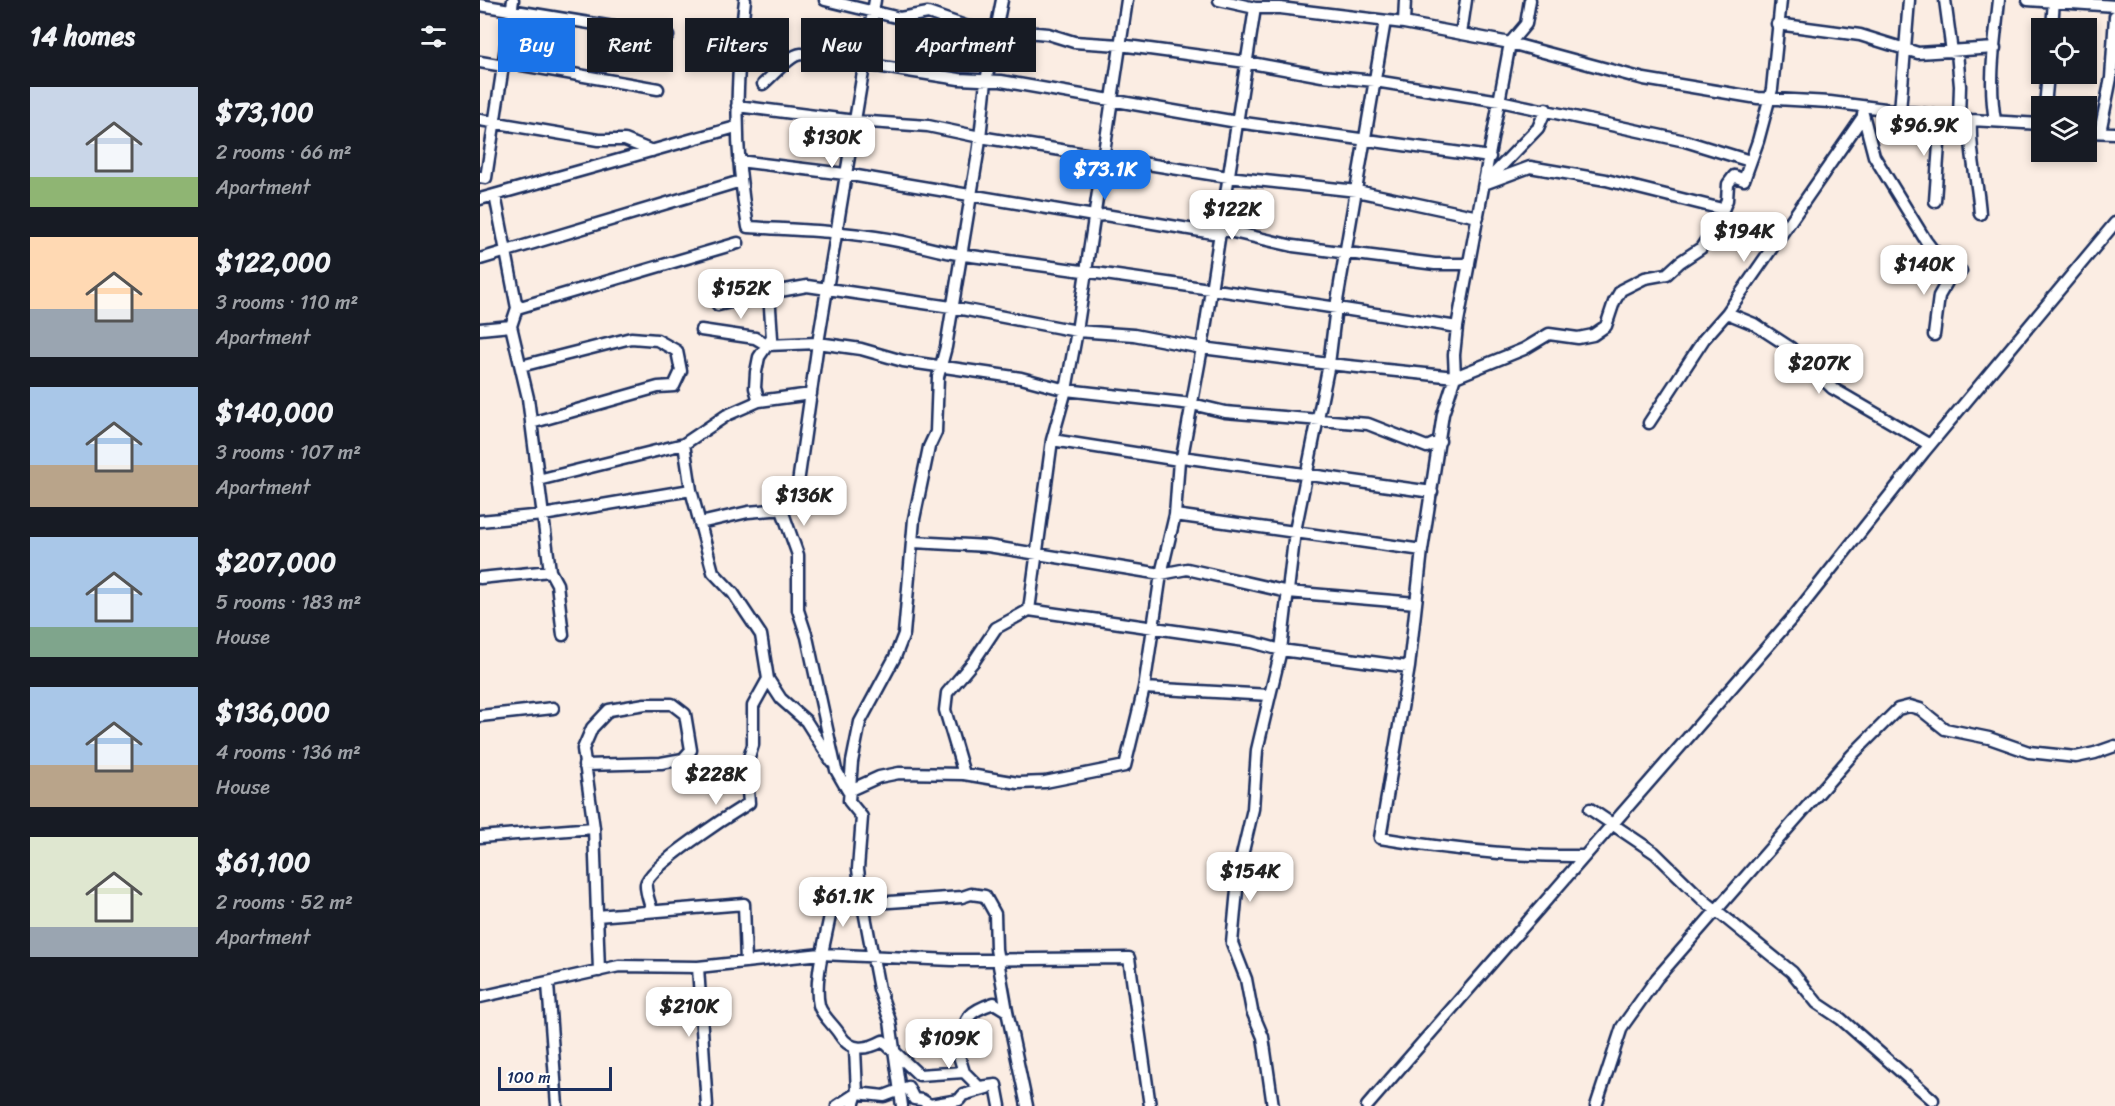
<!DOCTYPE html>
<html lang="en">
<head>
<meta charset="utf-8">
<style>
	body { margin:0; font-family:Sriracha,sans-serif; background:#242831; color:#f1f3f6; height:100vh; display:flex; flex-direction:column; font-size:22px; white-space:nowrap }
	* { box-sizing:border-box; margin:0 }
	p { font-size:20px; color:#9ea1a6 }
	.icon { flex:none; width:33px; height:33px; fill:none; stroke:currentColor; stroke-width:2; stroke-linecap:round; stroke-linejoin:round }
	.map { position:relative; flex:1; overflow:hidden }
	.panel { display:flex; flex-direction:column; background:#171b24; width:480px }
	.panel>* { flex:none }
	.hud { position:absolute; left:18px; top:18px; width:570px; height:54px; display:flex; gap:12px }
	.buttons { position:absolute; left:1551px; top:18px; display:grid; gap:12px }
	.buttons a { display:grid; place-items:center; width:66px; height:66px; border-radius:0px; background:#171b24; box-shadow:0 3px 9px #0003; font-size:30px }
	.scale { position:absolute; left:18px; bottom:15px; width:114px; box-sizing:border-box; padding-left:6px; border:3px solid #1b2f5e; border-top:0; font-size:16px; line-height:21px; white-space:nowrap; color:#1b2f5e; -webkit-text-stroke:4px #fff; paint-order:stroke }
	.price { position:absolute; translate:-50% -51px; padding:0 14px; border-radius:12px; background:#fff; color:#222; font-size:20px; line-height:39px; filter:drop-shadow(0 2px 3px #0008) }
	.price::after { content:''; position:absolute; left:50%; top:36px; width:18px; height:14px; margin-left:-9px; background:inherit; clip-path:polygon(0 0,100% 0,50% 100%) }
	.price.active { background:#1a73e8; color:#fff }
	ul { padding:0; list-style:none }
	li { display:flex; align-items:center; gap:18px; height:150px; padding:0 30px }
	li span { display:grid; place-items:center; flex:none; width:168px; height:120px; border-radius:0px; color:#555 }
	li>.icon { margin-inline-start:auto }
	span .icon { width:72px; height:72px; fill:#fffc; stroke-width:1 }
	li b { font-size:26px }
	h2 { display:flex; justify-content:space-between; align-items:center; height:72px; padding:0 30px; font-size:26px }
	.chip { padding:0 21px; border-radius:0px; background:#171b24; box-shadow:0 3px 9px #0003; font-size:21px; line-height:54px }
	.chip.active { background:#1a73e8; color:#fff }
	main { display:flex; flex:1; min-height:0 }
	.map>svg:first-child { display:block }
</style>
</head>
<body>
<main>
<section class="panel">
<h2>14 homes<svg class="icon" aria-label="filters" viewBox="0 0 24 24"><path d="M4 7h16M4 17h16"/><circle cx="9" cy="7" r="2"/><circle cx="15" cy="17" r="2"/></svg></h2>
<ul>
<li><span style="background:linear-gradient(#c9d6e8 75%,#8fb573 0)"><svg class="icon" aria-label="home" viewBox="0 0 24 24"><path d="M3 11l9-7 9 7M6 9v11h12V9"/></svg></span><div><b>$73,100</b><p>2 rooms · 66 m²</p><p>Apartment</p></div></li>
<li><span style="background:linear-gradient(#ffd9b3 60%,#9aa5b1 0)"><svg class="icon" aria-label="home" viewBox="0 0 24 24"><path d="M3 11l9-7 9 7M6 9v11h12V9"/></svg></span><div><b>$122,000</b><p>3 rooms · 110 m²</p><p>Apartment</p></div></li>
<li><span style="background:linear-gradient(#a9c7e8 65%,#b9a48a 0)"><svg class="icon" aria-label="home" viewBox="0 0 24 24"><path d="M3 11l9-7 9 7M6 9v11h12V9"/></svg></span><div><b>$140,000</b><p>3 rooms · 107 m²</p><p>Apartment</p></div></li>
<li><span style="background:linear-gradient(#a9c7e8 75%,#7fa58c 0)"><svg class="icon" aria-label="home" viewBox="0 0 24 24"><path d="M3 11l9-7 9 7M6 9v11h12V9"/></svg></span><div><b>$207,000</b><p>5 rooms · 183 m²</p><p>House</p></div></li>
<li><span style="background:linear-gradient(#a9c7e8 65%,#b9a48a 0)"><svg class="icon" aria-label="home" viewBox="0 0 24 24"><path d="M3 11l9-7 9 7M6 9v11h12V9"/></svg></span><div><b>$136,000</b><p>4 rooms · 136 m²</p><p>House</p></div></li>
<li><span style="background:linear-gradient(#dfe7d0 75%,#9aa5b1 0)"><svg class="icon" aria-label="home" viewBox="0 0 24 24"><path d="M3 11l9-7 9 7M6 9v11h12V9"/></svg></span><div><b>$61,100</b><p>2 rooms · 52 m²</p><p>Apartment</p></div></li>
</ul>
</section>
<div class="map">
<svg width="1635" height="1106" viewBox="0 0 1635 1106">
	<rect width="100%" height="100%" fill="#fbede3"/>
	<filter id="ink" filterUnits="userSpaceOnUse"><feTurbulence type="fractalNoise" baseFrequency=".0167" numOctaves="2"/><feDisplacementMap in="SourceGraphic" scale="12" xChannelSelector="R" yChannelSelector="G"/><feConvolveMatrix kernelMatrix="1 2 1 2 8 2 1 2 1" color-interpolation-filters="sRGB"/></filter>
	<g filter="url(#ink)">
		<g fill="none" stroke-linecap="round" stroke-linejoin="round">
			<defs>
				<path id="minor" d="M265,0C256,80 253,147 268,227C315,230 362,231 408,239C434,243 458,252 484,255C649,277 813,300 977,327
					M345,0L420,18L448,13L488,27L568,34L594,42L640,45L766,62L842,76L895,81L1020,101L1205,141L1270,161
					M395,0L338,343L381,349L423,361L541,378L586,390L712,404L745,412L888,424L947,447L960,441
					M739,0L775,8H800L924,23L1030,43L1164,79L1278,98L1350,102L1491,120L1562,124
					M1465,0L1472,52
					M1548,0L1635,6
					M0,5L188,36
					M905,21L856,307L849,364L815,531L801,650L929,667L942,550
					M924,23L925,0
					M1297,24L1380,35L1438,53L1515,48
					M1572,28L1574,0
					M981,34L986,0
					M1477,52L1480,86L1479,118
					M0,62L24,66
					M25,62L178,89
					M283,84C293,76 309,55 321,54L479,79L521,81L757,122L1010,157
					M257,106L375,121L448,126L500,137L748,177L877,191L998,217
					M1565,106L1568,74
					M1066,109L1058,128L1004,184L1050,167L1126,180L1242,209
					M1420,111L1429,0
					M1383,114L1394,156L1446,241L1452,249L1481,271
					M0,120L118,140H145L172,151
					M1491,120C1489,152 1498,182 1500,214
					M1515,120C1508,81 1515,39 1519,0
					M1606,132L1635,133
					M1620,132L1631,78L1635,16
					M259,161L365,174L614,216L625,215L733,233L740,229L813,246L955,264H989
					M0,177L6,178L33,0
					M15,195L37,308L31,326L48,398L70,571L77,584L83,635
					M0,199L256,127
					M1455,201L1461,116
					M0,259L261,181
					M289,293L327,286L471,307L597,331L654,335L722,348L849,364L975,377L974,355L977,327L1030,43L1046,24L1050,0
					M238,305L289,293L292,338L279,357L276,372L275,388L279,401
					M37,308L258,243
					M1247,313L1274,324L1311,348L1352,388L1450,445
					M0,329L31,326
					M221,330L275,338L287,345L338,343L318,483L303,513L318,555V610L327,637L356,770L368,791
					M1454,335L1459,296L1467,282V261
					M41,366L151,338L177,340L197,351L201,371L194,386L178,387L51,423
					M1169,423L1224,339L1247,313L1382,118
					M572,440L586,390L597,331L647,0
					M204,444L211,490L233,572L253,593L281,635L288,679L301,699L326,721L352,762
					M702,457L952,492
					M699,460L702,457L722,348L775,8
					M58,480L204,444L247,415L279,401L331,394
					M0,521L63,515L211,490
					M220,523L268,512L304,509
					M433,542L508,546L681,574L707,569L808,592L936,603
					M0,578L70,571
					M549,610L772,642L801,650L790,695L664,688
					M929,667L900,838C967,849 1035,857 1103,856
					M790,695L777,750L773,809L759,868L752,943L766,979L772,1011L783,1037L793,1106
					M0,716L73,708
					M104,765L181,763L203,759L211,750L205,714L192,704H165L129,710L112,728L103,749L114,828L119,971
					M484,774L465,710L467,693L494,661L516,628L549,610L572,440L699,460L695,515L942,550L963,414L975,377L1044,349L1069,334L1098,338L1113,335L1126,326L1134,302L1141,290L1165,278L1187,274L1200,262L1221,248L1237,224L1247,200L1248,184L1254,176L1264,180L1278,141L1292,89L1301,0
					M368,791L399,777L419,773L484,774L538,783L565,782L645,766L664,688L681,574L695,515
					M1110,809L1175,853L1221,898L1312,972L1337,1003L1361,1019L1453,1100
					M0,837L114,828
					M172,911C170,903 165,891 166,884C169,866 251,814 269,803L266,767L273,745V706L288,679
					M117,916L264,904L266,962
					M218,967L227,1106
					M68,984L77,1106
					M0,997L139,966L218,967L341,954L472,960L649,958L670,1106
					M484,1072L439,1075L403,1041C386,1050 371,1052 360,1035C355,1026 341,1015 339,1005C333,977 348,933 352,904L382,900L395,903L482,897L491,894L505,896L515,914L516,949L527,1011
					M357,1106L377,1093L404,1096L428,1087L434,1099L442,1100L450,1105L479,1100L483,1095L507,1088
					M373,1106L377,1093L375,1049
					M422,1106L410,1021L399,989L382,900L378,869L382,817L369,801L372,762L380,722L415,657L424,634L434,519L449,447L456,432L458,377L466,347L499,147L506,81L522,0
					M520,1106L516,1085L499,1087L484,1072L479,1056C493,1028 471,1017 514,1003L527,1011L547,1106
					M887,1106L1314,616L1444,452L1635,223
					M1116,1106L1142,1027L1177,978L1372,755L1418,709L1430,706L1440,709L1465,729L1509,738L1549,752L1596,757L1615,753L1635,746"/>
			</defs>
			<!-- minor casing -->
			<use href="#minor" stroke="#1b2f5e" stroke-width="15"/>
			<!-- minor -->
			<use href="#minor" stroke="#fff" stroke-width="10"/>
		</g>
	</g>
</svg>
<div class="buttons">
<a><svg class="icon" aria-label="locate" viewBox="0 0 24 24"><circle cx="12" cy="12" r="6"/><path d="M12 2v4M12 18v4M2 12h4M18 12h4"/></svg></a>
<a><svg class="icon" aria-label="layers" viewBox="0 0 24 24"><path d="M12 4l9 5-9 5-9-5zM3 14l9 5 9-5"/></svg></a>
</div>
<div class="scale">100 m</div>
<b class="price" style="left:1444px;top:157px">$96.9K</b>
<b class="price" style="left:352px;top:169px">$130K</b>
<b class="price active" style="left:625px;top:201px">$73.1K</b>
<b class="price" style="left:752px;top:241px">$122K</b>
<b class="price" style="left:1264px;top:263px">$194K</b>
<b class="price" style="left:1444px;top:296px">$140K</b>
<b class="price" style="left:261px;top:320px">$152K</b>
<b class="price" style="left:1339px;top:395px">$207K</b>
<b class="price" style="left:324px;top:527px">$136K</b>
<b class="price" style="left:236px;top:806px">$228K</b>
<b class="price" style="left:770px;top:903px">$154K</b>
<b class="price" style="left:363px;top:928px">$61.1K</b>
<b class="price" style="left:209px;top:1038px">$210K</b>
<b class="price" style="left:469px;top:1070px">$109K</b>
<div class="hud">
<a class="chip active">Buy</a>
<a class="chip">Rent</a>
<a class="chip">Filters</a>
<a class="chip">New</a>
<a class="chip">Apartment</a>
</div>
</div>
</main>
</body>
</html>
